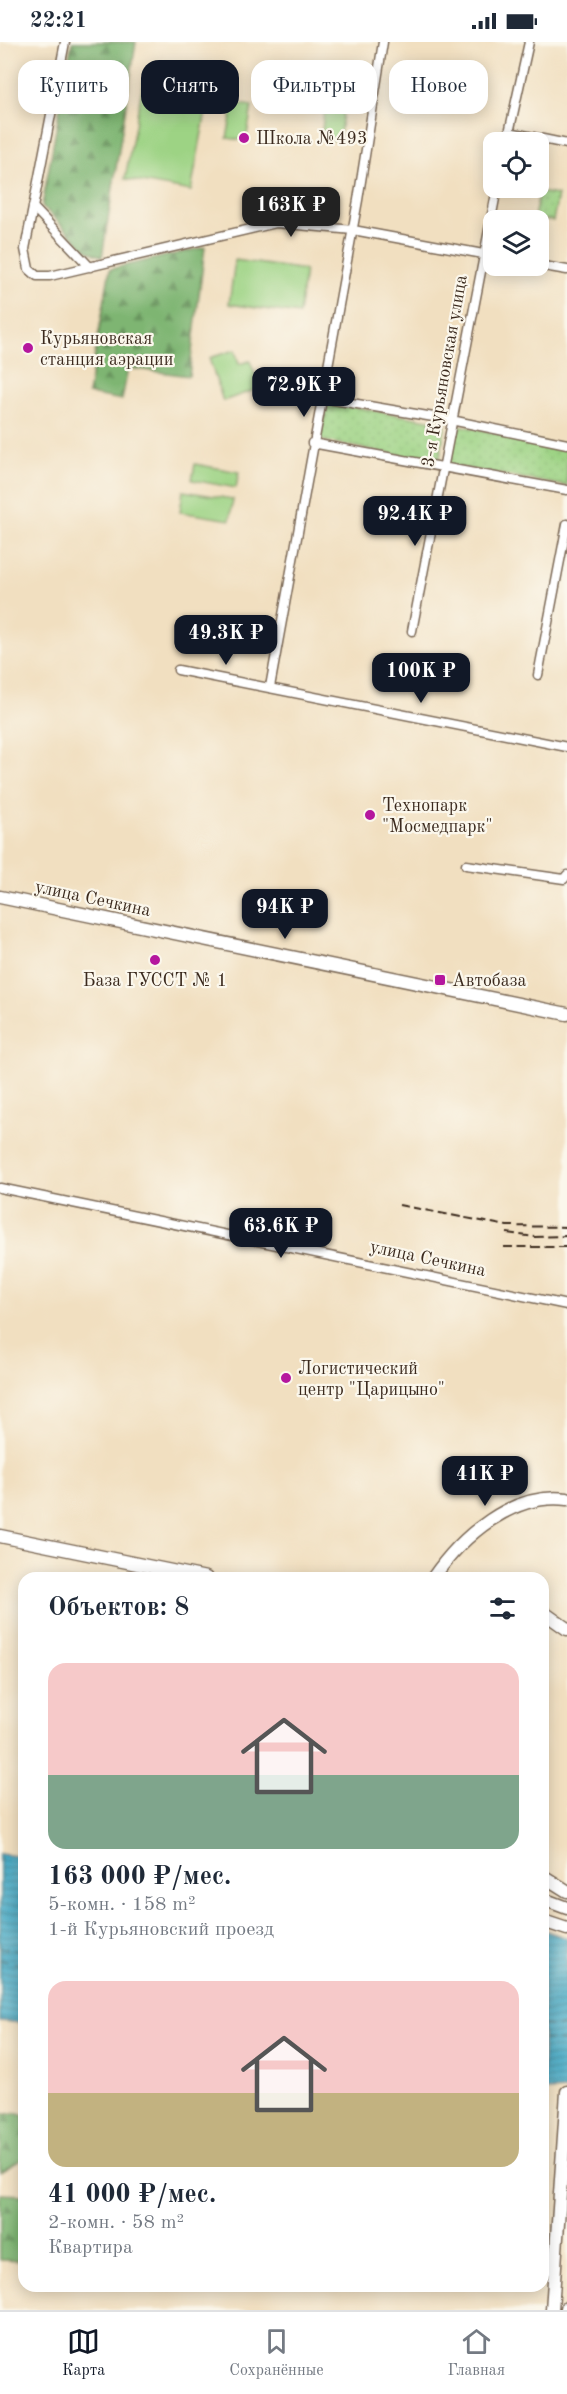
<!DOCTYPE html>
<html lang="ru">
<head>
<meta charset="utf-8">
<style>
	body { margin:0; font-family:"Old Standard TT",serif; background:#f6f6f7; color:#1f2937; height:100vh; display:flex; flex-direction:column; font-size:22px; white-space:nowrap }
	* { box-sizing:border-box; margin:0 }
	p { font-size:20px; color:#747a83 }
	.icon { flex:none; width:33px; height:33px; fill:none; stroke:currentColor; stroke-width:2; stroke-linecap:round; stroke-linejoin:round }
	.map { position:relative; flex:1; overflow:hidden }
	.panel { position:absolute; left:18px; top:1530px; width:531px; height:720px; display:flex; flex-direction:column; background:#fff; border-radius:18px; box-shadow:0 3px 15px #0003 }
	.panel>* { flex:none }
	.guide { position:absolute; left:18px; top:18px; width:531px; height:54px; display:flex; gap:12px }
	.buttons { position:absolute; left:483px; top:90px; display:grid; gap:12px }
	.buttons a { display:grid; place-items:center; width:66px; height:66px; border-radius:12px; background:#fff; box-shadow:0 3px 15px #0003; font-size:30px }
	.price { position:absolute; translate:-50% -51px; padding:0 14px; border-radius:12px; background:#111827; color:#fff; font-size:20px; line-height:39px; filter:drop-shadow(0 2px 3px #0008) }
	.price::after { content:''; position:absolute; left:50%; top:36px; width:18px; height:14px; margin-left:-9px; background:inherit; clip-path:polygon(0 0,100% 0,50% 100%) }
	.price.selected { background:#222; color:#fff }
	ul { padding:0; list-style:none }
	li { display:grid; align-content:center; gap:12px; height:318px; padding:0 30px }
	li span { display:grid; place-items:center; height:186px; border-radius:18px; color:#555 }
	li>.icon { margin-inline-start:auto }
	span .icon { width:108px; height:108px; fill:#fffc; stroke-width:1 }
	li b { font-size:26px }
	h2 { display:flex; justify-content:space-between; align-items:center; height:72px; padding:0 30px; font-size:26px }
	.pill { padding:0 21px; border-radius:18px; background:#fff; box-shadow:0 3px 15px #0003; font-size:21px; line-height:54px }
	.pill.selected { background:#111827; color:#fff }
	.status { display:flex; justify-content:space-between; align-items:center; height:42px; padding:0 30px; background:#fff; direction:ltr }
	.status svg { height:16px; fill:currentColor }
	.dock { display:flex; justify-content:space-around; align-items:center; height:84px; border-top:2px solid #e0e1e3; background:#fff; font-size:16px; color:#747a83 }
	.dock a { display:grid; justify-items:center; gap:3px }
	.dock .selected { color:#111827 }
	.map>svg:first-child { display:block }
</style>
</head>
<body>
<div class="status"><b>22:21</b><svg viewBox="0 0 49 12"><path d="M0 12V9h3v3zM5 12V6h3v6zM10 12V3h3v9zM15 12V0h3v12zM26 1h20v11H26zM47 4h2v5h-2z"/></svg></div>
<div class="map">
<svg width="567" height="2268" viewBox="0 0 567 2268">
	<defs>
		<pattern id="green-dots" width="8" height="8" patternUnits="userSpaceOnUse" patternTransform="scale(1.5)"><rect width="8" height="8" fill="#9dd384"/><path d="M2 2h.1M6 6h.1" fill="none" stroke="#88b572" stroke-width="1.8" stroke-linecap="round"/></pattern>
		<pattern id="forest-firs" width="22" height="20" patternUnits="userSpaceOnUse" patternTransform="scale(1.5)"><rect width="22" height="20" fill="#7eb572"/><path d="M5 1l3.5 6h-7zM16 11l3.5 6h-7z" fill="#68935d"/></pattern>
		<pattern id="water-rules" width="6" height="5" patternUnits="userSpaceOnUse" patternTransform="scale(1.5)"><rect width="6" height="5" fill="#45a9c5"/><path d="M0 2.5h6" fill="none" stroke="#3b8a9f"/></pattern>
	</defs>
	<rect width="100%" height="100%" fill="#fbf7ec"/>
	<filter id="ink" filterUnits="userSpaceOnUse"><feTurbulence type="fractalNoise" baseFrequency=".0167" numOctaves="2"/><feDisplacementMap in="SourceGraphic" scale="12" xChannelSelector="R" yChannelSelector="G"/><feConvolveMatrix kernelMatrix="1 2 1 2 8 2 1 2 1" color-interpolation-filters="sRGB"/></filter>
	<filter id="wash" filterUnits="userSpaceOnUse"><feTurbulence type="fractalNoise" baseFrequency=".008" numOctaves="4" result="noise"/><feDisplacementMap in="SourceGraphic" scale="24" xChannelSelector="R" yChannelSelector="G"/><feGaussianBlur stdDeviation="1.35" result="paint"/><feColorMatrix in="noise" values="0 0 0 0 0 0 0 0 0 0 0 0 0 0 0 0 0 1.4 0 .05"/><feComposite in="paint" operator="in"/></filter>
	<g filter="url(#wash)">
		<rect width="100%" height="100%" fill="#f1dfc0"/>
		<!-- green -->
		<path fill="url(#green-dots)" stroke="#6c7e51" stroke-width="1.5" d="M539,150L558,153L553,179L534,176Z
			M328,361L446,381L439,421L319,398Z
			M454,382L567,406V444L447,423Z"/>
		<!-- forest -->
		<path fill="url(#forest-firs)" stroke="#5c7048" stroke-width="1.5" d="M72,0H136L102,215L87,208L42,164Z
			M205,205L189,334L128,326L122,358L88,352L110,227Z
			M16,2071L24,2074V2116L0,2130V2073Z
			M0,2152L24,2153V2219L0,2218Z"/>
		<!-- pitch -->
		<path fill="#9dd384" stroke="#6c7e51" stroke-width="1.5" d="M145,30L211,42L191,149L125,137Z
			M234,61L252,64L246,99L227,96Z
			M325,62L344,64L339,99L321,97Z
			M235,218L305,228L299,272L229,262Z
			M235,308L239,322L250,319L260,346L223,359L209,316Z
			M195,422L239,430L236,446L192,438Z
			M183,449L233,457L230,478L180,470Z"/>
		<!-- water -->
		<path fill="url(#water-rules)" stroke="#406a72" stroke-width="1.5" d="M0,1812L24,1815V1981L0,1979Z
			M543,1888L567,1896V2048L543,2049Z"/>
		<g fill="none" stroke-linecap="round" stroke-linejoin="round">
			<!-- ferry -->
			<path stroke="#3f5d61" stroke-width="1.5" stroke-dasharray="8 6" stroke-linecap="butt" d="M0,1905L24,1910
				M0,1918L24,1923
				M543,1983L567,1985
				M543,1997L567,1999"/>
		</g>
	</g>
	<g filter="url(#ink)">
		<g fill="none" stroke-linecap="round" stroke-linejoin="round">
			<defs>
				<path id="street" d="M65,0L25,207L29,227L37,234H50L276,181L353,188L494,214
					M509,90L567,102
					M507,100L529,0
					M33,165L90,225
					M538,223L567,228
					M322,356L451,378L567,402
					M312,401L567,448
					M412,589L497,146
					M178,628L567,705
					M538,633L567,482
					M270,645L358,158L383,0
					M466,823L564,837L567,833
					M0,1146L567,1263"/>
				<path id="secondary" d="M0,855L567,972
					M0,1494L206,1536
					M433,1536C462,1494 512,1450 567,1457
					M543,1570L567,1587
					M543,1834L567,1849
					M543,1857L567,1866
					M543,1879L567,1887"/>
				<path id="primary" d="M552,2268L567,2050
					M567,2268V2266"/>
			</defs>
			<!-- street casing -->
			<use href="#street" stroke="#7b6957" stroke-width="11"/>
			<!-- secondary casing -->
			<use href="#secondary" stroke="#7b6957" stroke-width="15"/>
			<!-- primary casing -->
			<use href="#primary" stroke="#7b6957" stroke-width="15"/>
			<!-- street -->
			<use href="#street" stroke="#fff" stroke-width="8"/>
			<!-- secondary -->
			<use href="#secondary" stroke="#fff" stroke-width="12"/>
			<!-- primary -->
			<use href="#primary" stroke="#fff" stroke-width="12"/>
			<!-- rail -->
			<path stroke="#3b2a1e" stroke-width="2" stroke-dasharray="9 4.5" stroke-linecap="butt" d="M399,1163L507,1184L567,1185
				M507,1191L535,1195L567,1194
				M504,1205H567"/>
		</g>
	</g>
	<!-- markers -->
	<g fill="#b5179e" stroke="#fbf7ec" stroke-width="2">
		<circle cx="244" cy="96" r="6"/>
		<circle cx="28" cy="306" r="6"/>
		<circle cx="370" cy="773" r="6"/>
		<circle cx="155" cy="918" r="6"/>
		<rect x="434" y="932" width="12" height="12" rx="3"/>
		<circle cx="286" cy="1336" r="6"/>
	</g>
	<g text-anchor="middle" stroke-width="4.5" stroke-linejoin="round" paint-order="stroke">
		<!-- poi labels -->
		<g font-size="18" fill="#3b2a1e" stroke="#fbf7ec" text-anchor="start">
			<text x="256" y="102">Школа №493</text>
			<text x="40" y="302">Курьяновская<tspan x="40" dy="21">станция аэрации</tspan></text>
			<text x="382" y="769">Технопарк<tspan x="382" dy="21">"Мосмедпарк"</tspan></text>
			<text x="155" y="944" text-anchor="middle">База ГУССТ № 1</text>
			<text x="452" y="944">Автобаза</text>
			<text x="298" y="1332">Логистический<tspan x="298" dy="21">центр "Царицыно"</tspan></text>
		</g>
		<!-- street labels -->
		<g font-size="18" fill="#3b2a1e" stroke="#fbf7ec">
			<text transform="translate(444 329) rotate(-80)" y="6">3-я Курьяновская улица</text>
			<text transform="translate(93 856) rotate(12)" y="6">улица Сечкина</text>
			<text transform="translate(428 1216) rotate(12)" y="6">улица Сечкина</text>
		</g>
	</g>
</svg>
<div class="buttons">
<a><svg class="icon" aria-label="locate" viewBox="0 0 24 24"><circle cx="12" cy="12" r="6"/><path d="M12 2v4M12 18v4M2 12h4M18 12h4"/></svg></a>
<a><svg class="icon" aria-label="layers" viewBox="0 0 24 24"><path d="M12 4l9 5-9 5-9-5zM3 14l9 5 9-5"/></svg></a>
</div>
<b class="price selected" style="left:291px;top:196px">163K ₽</b>
<b class="price" style="left:304px;top:376px">72.9K ₽</b>
<b class="price" style="left:415px;top:505px">92.4K ₽</b>
<b class="price" style="left:226px;top:624px">49.3K ₽</b>
<b class="price" style="left:421px;top:662px">100K ₽</b>
<b class="price" style="left:285px;top:898px">94K ₽</b>
<b class="price" style="left:281px;top:1217px">63.6K ₽</b>
<b class="price" style="left:485px;top:1465px">41K ₽</b>
<div class="guide">
<a class="pill">Купить</a>
<a class="pill selected">Снять</a>
<a class="pill">Фильтры</a>
<a class="pill">Новое</a>
</div>
<section class="panel">
<h2>Объектов: 8<svg class="icon" aria-label="filters" viewBox="0 0 24 24"><path d="M4 7h16M4 17h16"/><circle cx="9" cy="7" r="2"/><circle cx="15" cy="17" r="2"/></svg></h2>
<ul>
<li><span style="background:linear-gradient(#f6c9c9 60%,#7fa58c 0)"><svg class="icon" aria-label="home" viewBox="0 0 24 24"><path d="M3 11l9-7 9 7M6 9v11h12V9"/></svg></span><div><b>163 000 ₽/мес.</b><p>5-комн. · 158 m²</p><p>1-й Курьяновский проезд</p></div></li>
<li><span style="background:linear-gradient(#f6c9c9 60%,#c2b280 0)"><svg class="icon" aria-label="home" viewBox="0 0 24 24"><path d="M3 11l9-7 9 7M6 9v11h12V9"/></svg></span><div><b>41 000 ₽/мес.</b><p>2-комн. · 58 m²</p><p>Квартира</p></div></li>
</ul>
</section>
</div>
<nav class="dock">
<a class="selected"><svg class="icon" aria-label="map" viewBox="0 0 24 24"><path d="M3 6l6-2 6 2 6-2v14l-6 2-6-2-6 2zM9 4v14M15 6v14"/></svg>Карта</a>
<a><svg class="icon" aria-label="saved" viewBox="0 0 24 24"><path d="M7 4h10v16l-5-4-5 4z"/></svg>Сохранённые</a>
<a><svg class="icon" aria-label="home" viewBox="0 0 24 24"><path d="M3 11l9-7 9 7M6 9v11h12V9"/></svg>Главная</a>
</nav>
</body>
</html>
